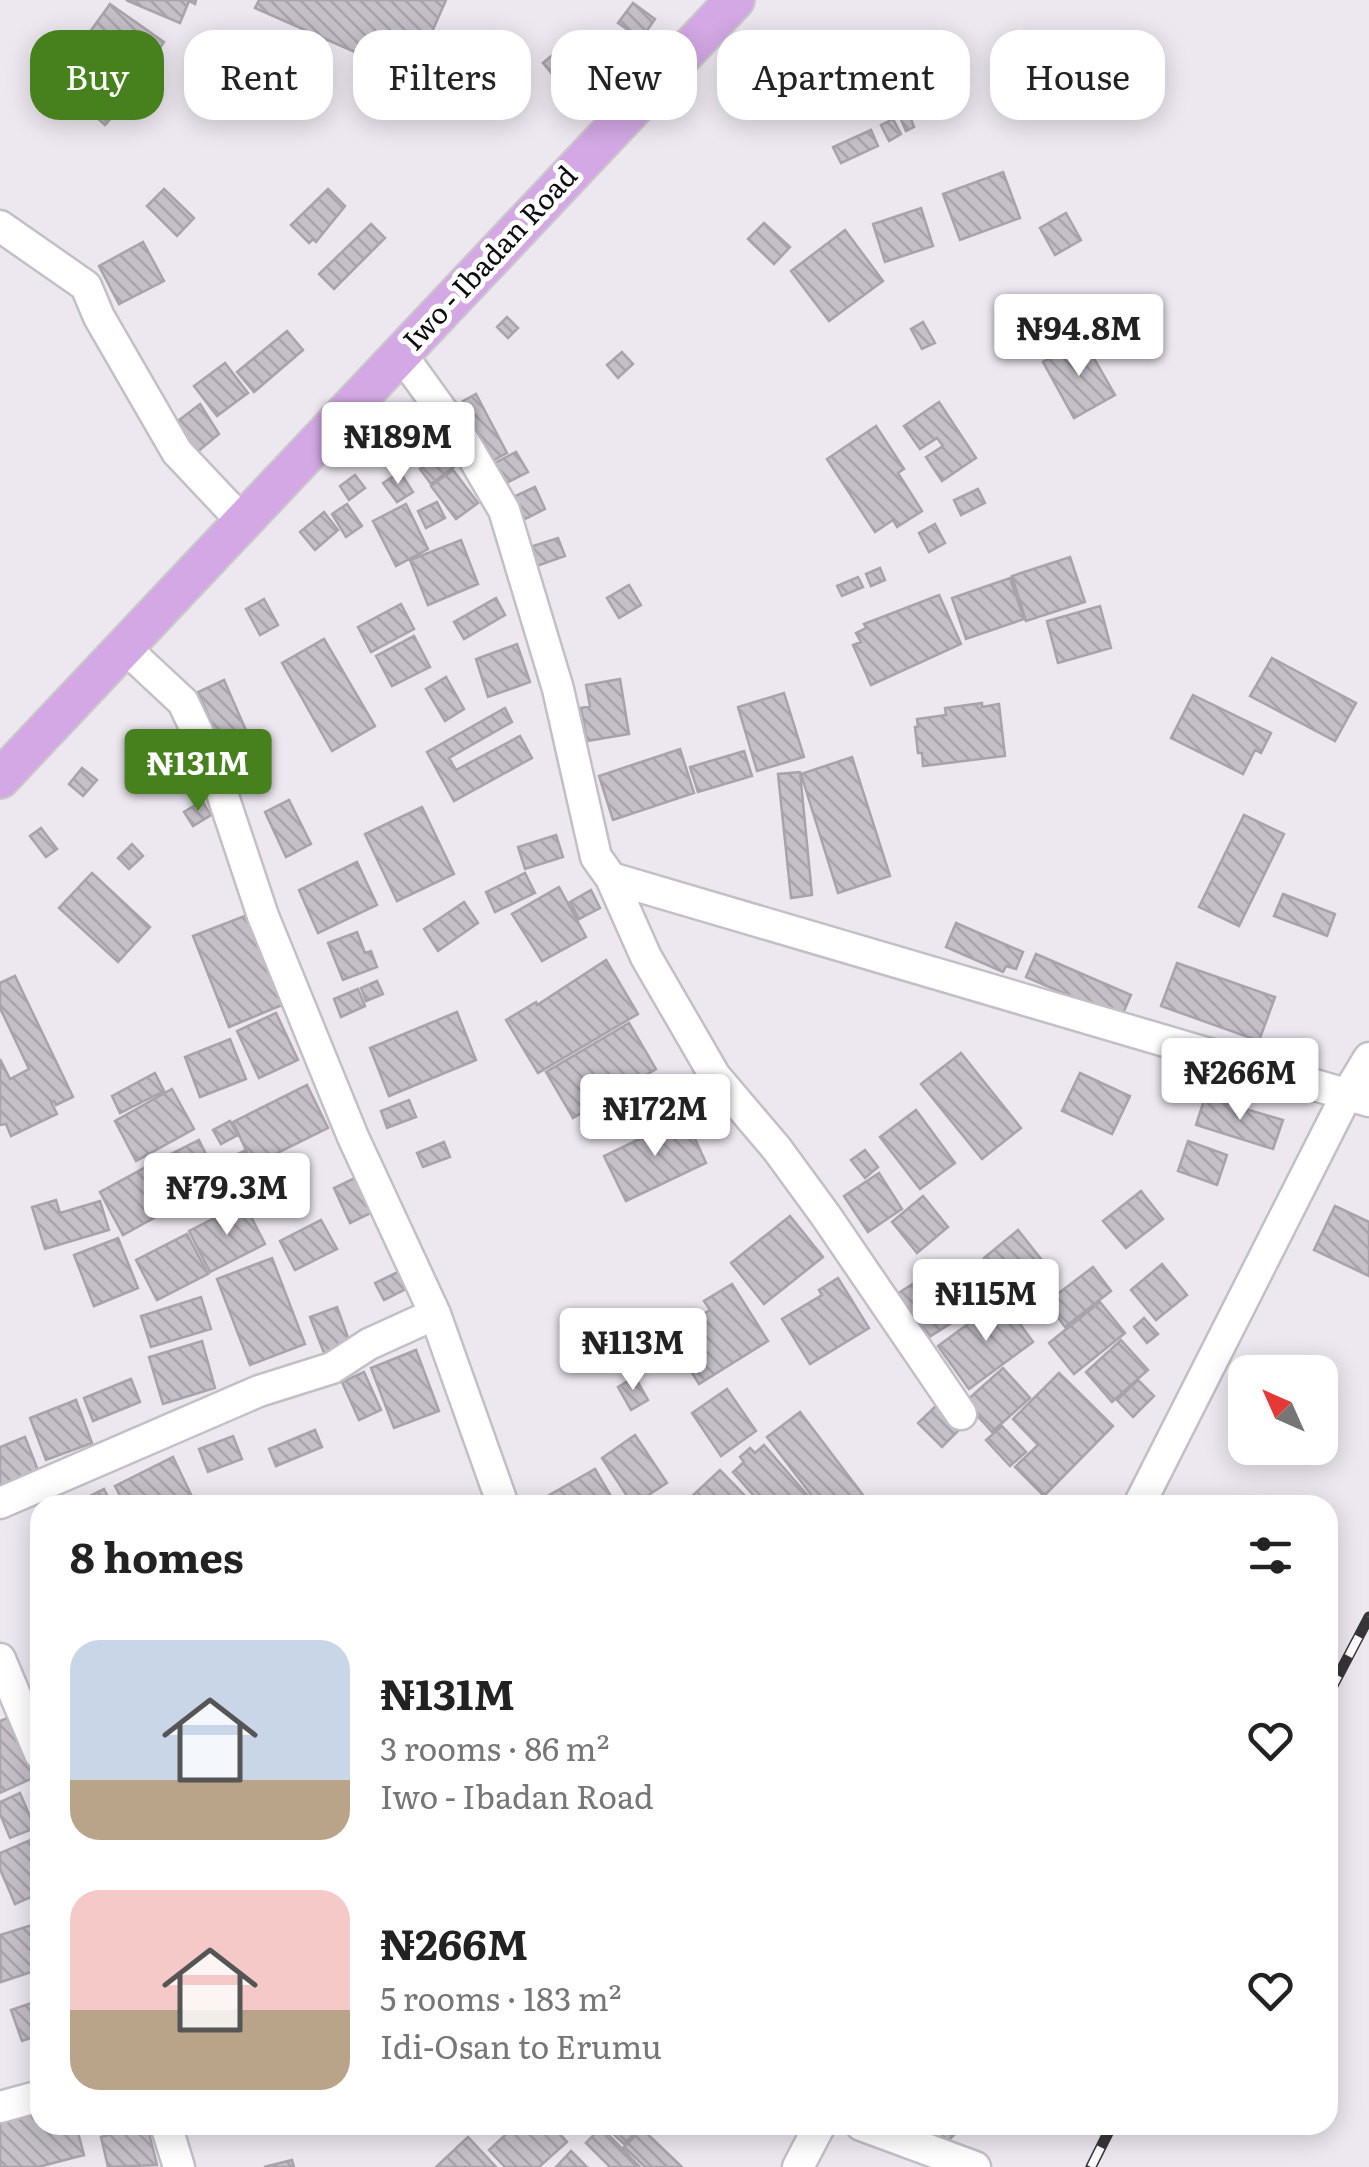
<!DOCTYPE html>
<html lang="en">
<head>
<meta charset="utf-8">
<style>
	body { margin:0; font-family:Literata,serif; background:#f2f2f2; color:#222; height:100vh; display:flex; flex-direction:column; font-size:38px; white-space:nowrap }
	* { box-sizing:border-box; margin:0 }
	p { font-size:32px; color:#767676 }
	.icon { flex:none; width:55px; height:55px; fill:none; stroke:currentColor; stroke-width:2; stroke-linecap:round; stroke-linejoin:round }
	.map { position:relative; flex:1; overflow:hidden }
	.sheet { position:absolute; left:30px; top:1495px; width:1308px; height:640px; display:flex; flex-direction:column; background:#fff; border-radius:30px; box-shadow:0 5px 25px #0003 }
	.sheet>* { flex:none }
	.top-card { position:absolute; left:30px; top:30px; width:1310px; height:90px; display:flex; gap:20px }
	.needle { width:65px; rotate:315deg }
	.tools { position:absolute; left:1228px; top:1355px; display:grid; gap:20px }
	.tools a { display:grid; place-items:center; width:110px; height:110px; border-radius:20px; background:#fff; box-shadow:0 5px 25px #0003; font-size:50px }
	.price { position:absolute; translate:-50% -85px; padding:0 22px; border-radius:10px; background:#fff; color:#222; font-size:32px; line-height:65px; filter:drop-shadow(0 2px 5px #0008) }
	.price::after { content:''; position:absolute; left:50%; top:60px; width:30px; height:22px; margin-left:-15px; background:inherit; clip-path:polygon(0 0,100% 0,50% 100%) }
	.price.on { background:#46811d; color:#fff }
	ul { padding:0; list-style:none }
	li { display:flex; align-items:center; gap:30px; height:250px; padding:0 40px }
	li span { display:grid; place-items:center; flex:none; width:280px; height:200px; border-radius:30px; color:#555 }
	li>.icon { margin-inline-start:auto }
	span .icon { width:120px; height:120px; fill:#fffc; stroke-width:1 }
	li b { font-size:42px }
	h2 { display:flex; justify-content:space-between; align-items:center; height:120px; padding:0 40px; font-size:42px }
	.pill { padding:0 35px; border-radius:30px; background:#fff; box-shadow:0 5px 25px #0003; font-size:35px; line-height:90px }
	.pill.on { background:#46811d; color:#fff }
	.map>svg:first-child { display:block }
</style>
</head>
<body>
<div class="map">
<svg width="1369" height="2167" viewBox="0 0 1369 2167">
	<defs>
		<pattern id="building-back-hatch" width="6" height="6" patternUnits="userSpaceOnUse" patternTransform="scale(2.5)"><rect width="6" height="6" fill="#c5bfc8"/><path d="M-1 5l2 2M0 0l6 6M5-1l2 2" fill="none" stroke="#a8a3ab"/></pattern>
	</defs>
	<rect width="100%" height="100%" fill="#ede7f0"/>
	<!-- building -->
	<path fill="url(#building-back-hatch)" stroke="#a8a2ab" stroke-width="2.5" d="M126,0H196L195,4L189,1L180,23Z
		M259,0H446L412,77L255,8Z
		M633,3L655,19L641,39L618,23Z
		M110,4L164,42L144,70L132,61L124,72L82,43Z
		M562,47L571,57L552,74L543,63Z
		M81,48L133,94L105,125L53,78Z
		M859,49L873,72L832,96L819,72Z
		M909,114L914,127L906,131L900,117Z
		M893,119L901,134L889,141L881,125Z
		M871,130L878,146L841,163L833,147Z
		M1003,172L1020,218L960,240L943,194Z
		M164,189L194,218L177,236L147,206Z
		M328,189L345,206L316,242L313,239L309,243L291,225Z
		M921,208L933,246L885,262L873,224Z
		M1066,213L1081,240L1055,255L1040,228Z
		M764,223L790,247L774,264L748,239Z
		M371,224L385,238L334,289L319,274Z
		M845,230L883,281L829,321L791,271Z
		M143,242L164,281L119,304L99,266Z
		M507,317L518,328L508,338L497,327Z
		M923,322L935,343L922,349L911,329Z
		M287,331L303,350L254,392L237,372Z
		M1083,339L1115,395L1074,418L1043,362Z
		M622,352L633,364L618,378L607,365Z
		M225,363L248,393L217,416L194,386Z
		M476,394L507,453L494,460L484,442L480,444L463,401Z
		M939,402L976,458L942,481L926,457L943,446L937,438L920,449L904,426Z
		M200,404L219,434L196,453L174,424Z
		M876,426L904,469L898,473L922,511L897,527L893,520L875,532L827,459Z
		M444,452L455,466L431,484L420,469Z
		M516,452L528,472L506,483L495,463Z
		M453,470L478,503L456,519L431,486Z
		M400,472L413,492L397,502L383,483Z
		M355,475L365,488L349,500L340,486Z
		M535,487L545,509L525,519L513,497Z
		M978,489L985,503L961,515L954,500Z
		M437,502L445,518L426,528L418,511Z
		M347,504L362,526L346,537L332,514Z
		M406,504L428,549L396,566L373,521Z
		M324,512L338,530L315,550L300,532Z
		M935,524L945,543L929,552L919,533Z
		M558,538L565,556L537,566L530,547Z
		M461,540L478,584L428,605L410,560Z
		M1070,557L1085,602L1026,621L1012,576Z
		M880,568L885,580L871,586L866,574Z
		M858,577L863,587L842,596L837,586Z
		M1010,578L1024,619L966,639L952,598Z
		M629,585L641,605L619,618L607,598Z
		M939,595L961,644L871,685L853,645L861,642L856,633L866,628L864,624Z
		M496,598L505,615L464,639L454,622Z
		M264,599L278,625L260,635L246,609Z
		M401,604L414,629L371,652L358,627Z
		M1100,606L1111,648L1058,663L1047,621Z
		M414,636L430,667L392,686L376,656Z
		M324,639L375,726L332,751L282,663Z
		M517,644L530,682L488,697L476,659Z
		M1272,658L1356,703L1335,741L1250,696Z
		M446,677L464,709L445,721L426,689Z
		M620,679L629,734L587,741L581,708L590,706L586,685Z
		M224,680L266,776L239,787L198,692Z
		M784,693L804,757L757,771L738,707Z
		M1193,695L1271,733L1261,753L1255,750L1243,774L1171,738Z
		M982,703V707L999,704L1005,756L923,766L922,753H918L915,727H918L917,719L946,715L945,708Z
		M505,708L512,722L449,758L456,770L520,736L532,758L454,801L427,752Z
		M680,749L694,793L613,820L599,776Z
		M744,751L752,776L698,792L690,767Z
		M852,757L890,876L838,893L801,774Z
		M82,768L97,780L83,796L69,784Z
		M800,772L812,895L791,898L778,774Z
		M289,800L311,844L286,857L265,812Z
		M202,801L211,815L193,826L184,812Z
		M422,807L454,874L397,901L365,834Z
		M1244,815L1284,834L1239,926L1199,907Z
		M41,828L57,849L46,857L30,836Z
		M556,835L563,857L525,869L518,847Z
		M132,844L143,856L129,869L118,858Z
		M357,862L377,905L318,933L299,890Z
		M92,873L150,927L118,962L59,908Z
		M525,873L535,893L495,912L486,892Z
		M559,887L586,937L542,961L512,914Z
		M591,890L600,908L579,919L570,902Z
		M1283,894L1335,914L1327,936L1274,916Z
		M464,902L478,923L438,951L424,929Z
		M247,915L282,1005L229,1027L193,936Z
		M956,923L1023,952L1016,969L1006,966L1003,972L946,947Z
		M357,932L365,953L371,951L377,967L343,980L328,943Z
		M1036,954L1131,995L1121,1018L1026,977Z
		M606,960L638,1014L538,1073L506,1020L536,1002L537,1005Z
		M1177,963L1275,997L1259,1041L1161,1006Z
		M15,976L73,1097L56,1105L54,1101L51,1102L57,1114L11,1136L6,1124L0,1125V1059L10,1079L29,1069L0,1008V983Z
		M377,981L383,994L366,1001L361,988Z
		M358,989L365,1006L341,1017L334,999Z
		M457,1012L476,1060L389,1096L370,1048Z
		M276,1013L298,1060L259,1078L237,1031Z
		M629,1023L656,1069L573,1118L546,1072Z
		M230,1039L246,1079L200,1097L185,1057Z
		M961,1053L1021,1128L982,1159L921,1084Z
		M155,1073L164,1091L120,1113L112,1096Z
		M1080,1073L1130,1096L1112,1134L1062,1111Z
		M307,1085L328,1128L253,1165L233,1122Z
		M172,1089L194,1129L136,1161L115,1121Z
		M1205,1097L1283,1120L1273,1149L1196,1125Z
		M409,1100L416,1117L387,1128L381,1111Z
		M916,1110L955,1163L920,1189L880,1137Z
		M685,1117L706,1163L626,1201L604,1156Z
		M230,1121L238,1135L221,1144L213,1130Z
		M199,1140L220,1183L178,1204L157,1161Z
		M1188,1141L1227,1155L1217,1185L1178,1171Z
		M444,1142L450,1157L423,1167L417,1153Z
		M865,1150L878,1167L865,1178L851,1160Z
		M244,1151L251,1163L234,1172L228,1159Z
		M146,1167L170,1209L123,1235L100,1192Z
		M879,1173L902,1209L868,1232L844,1196Z
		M355,1178L371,1213L350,1223L334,1188Z
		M1141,1191L1163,1219L1126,1248L1103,1221Z
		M923,1196L948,1227L917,1253L892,1222Z
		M56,1200L60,1213L100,1201L109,1230L45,1249L32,1207Z
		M244,1203L265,1244L210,1272L189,1231Z
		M1335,1206L1369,1222V1276L1314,1250Z
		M790,1216L823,1257L764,1304L731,1263Z
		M321,1220L337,1249L295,1270L280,1241Z
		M1018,1230L1056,1278L1021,1305L984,1258Z
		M187,1234L208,1274L157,1300L136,1260Z
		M118,1238L138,1288L94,1306L74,1255Z
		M272,1258L305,1344L250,1365L217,1279Z
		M1162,1264L1187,1295L1156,1320L1131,1290Z
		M1093,1267L1111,1291L1065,1327L1047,1302Z
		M398,1272L406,1289L384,1300L375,1283Z
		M930,1273L959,1318L923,1341L894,1296Z
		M838,1278L869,1328L810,1364L782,1319L822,1295L819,1290Z
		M732,1284L768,1341L699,1384L669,1336L710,1310L704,1301Z
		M201,1297L211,1329L151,1347L141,1316Z
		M1002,1299L1033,1342L969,1389L938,1346Z
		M1100,1302L1125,1333L1074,1374L1049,1343Z
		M337,1307L350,1343L324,1353L310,1317Z
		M1144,1318L1158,1334L1147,1343L1134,1327Z
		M1121,1340L1148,1370L1112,1402L1086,1372Z
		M202,1341L215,1388L163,1404L149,1357Z
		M416,1350L439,1411L394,1428L371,1368Z
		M1003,1368L1030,1398L992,1432L965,1402Z
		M364,1372L381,1410L359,1420L342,1382Z
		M1059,1373L1113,1426L1044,1496L1015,1467L1038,1445L1013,1419Z
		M635,1377L648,1400L631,1410L618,1387Z
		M131,1379L140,1402L93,1421L84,1398Z
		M1138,1380L1154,1396L1133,1417L1117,1400Z
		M727,1389L756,1431L721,1456L692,1413Z
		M76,1400L92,1443L46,1460L30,1418Z
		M938,1404L961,1428L942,1447L918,1423Z
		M800,1412L866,1499L858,1505H819L767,1437Z
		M1002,1426L1026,1452L1010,1466L986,1440Z
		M315,1430L322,1447L276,1466L269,1449Z
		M635,1435L667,1483L633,1505L602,1458Z
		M233,1436L242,1459L208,1472L199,1449Z
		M25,1437L41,1478L0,1494V1447Z
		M764,1445L816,1505H762L733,1472L744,1462L740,1457L750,1448L755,1453Z
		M173,1457L196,1505H125L115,1486Z
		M595,1469L615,1503L612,1505H532Z
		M720,1470L754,1505H695L689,1499Z
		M104,1489L112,1505H80L78,1502Z
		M7,1718L35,1777L0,1793V1721Z
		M20,1793L35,1828L10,1838L0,1814V1802Z
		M40,1836V1893L15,1904L0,1869V1853Z
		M35,1924L40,1939V1969L1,1982L0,1935Z
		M40,2000V2035L22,2041L11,2010Z
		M40,2106V2125H76L84,2155L38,2167H0V2117Z
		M147,2125L157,2165L108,2167L101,2137Z
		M516,2125H552L567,2142L539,2167H505L489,2150Z
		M604,2125H637L640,2128L624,2144Z
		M933,2125H964L948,2141Z
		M601,2127L640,2167H610L586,2143Z
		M642,2129L682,2167H645L624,2147Z
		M468,2137L496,2167H436Z
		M571,2151L587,2167H556Z
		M292,2160L294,2167H264Z"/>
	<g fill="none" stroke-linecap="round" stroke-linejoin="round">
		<defs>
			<path id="minor" d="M0,226L86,286L99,317L177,452L242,521
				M401,354L463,440L504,510L558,689L596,857L611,878L1369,1101
				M124,647L183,702L212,763L263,916L353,1137L435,1314L503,1505
				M611,878L646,957L715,1076L777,1149L826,1216L961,1414
				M0,1503L259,1391L332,1368L369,1344L435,1314
				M1139,1505L1346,1096L1369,1058
				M0,1659L40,1754
				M0,2107L40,2096
				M166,2125L179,2167
				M861,2125L975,2167
				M798,2167L820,2125"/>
			<path id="major" d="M0,779L735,0"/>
		</defs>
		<!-- minor casing -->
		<use href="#minor" stroke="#c4bec7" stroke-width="35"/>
		<!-- major casing -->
		<use href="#major" stroke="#cacaca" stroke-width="42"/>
		<!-- minor -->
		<use href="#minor" stroke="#fff" stroke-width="30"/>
		<!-- major -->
		<use href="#major" stroke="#d3a8e4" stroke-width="38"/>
		<defs>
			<path id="rail" d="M1328,1695L1369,1617
				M1091,2167L1112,2125"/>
		</defs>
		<!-- rail casing -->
		<use href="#rail" stroke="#383539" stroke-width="11"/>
		<!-- rail -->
		<use href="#rail" stroke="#fff" stroke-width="8" stroke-dasharray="22" stroke-linecap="butt"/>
	</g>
	<g text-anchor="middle" stroke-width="10" stroke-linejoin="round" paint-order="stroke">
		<!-- street labels -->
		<g font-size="28" fill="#0e0c0f" stroke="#fff">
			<text transform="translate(490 258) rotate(-47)" y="10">Iwo - Ibadan Road</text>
		</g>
	</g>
</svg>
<div class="tools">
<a><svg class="needle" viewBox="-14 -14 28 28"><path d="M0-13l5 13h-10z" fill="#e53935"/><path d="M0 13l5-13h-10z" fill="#767676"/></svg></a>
</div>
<b class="price" style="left:1079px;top:379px">₦94.8M</b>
<b class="price" style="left:398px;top:487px">₦189M</b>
<b class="price on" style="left:198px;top:814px">₦131M</b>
<b class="price" style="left:1240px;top:1123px">₦266M</b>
<b class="price" style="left:655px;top:1159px">₦172M</b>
<b class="price" style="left:227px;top:1238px">₦79.3M</b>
<b class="price" style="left:986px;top:1344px">₦115M</b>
<b class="price" style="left:633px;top:1393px">₦113M</b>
<div class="top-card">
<a class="pill on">Buy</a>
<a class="pill">Rent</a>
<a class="pill">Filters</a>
<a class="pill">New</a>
<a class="pill">Apartment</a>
<a class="pill">House</a>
</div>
<section class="sheet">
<h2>8 homes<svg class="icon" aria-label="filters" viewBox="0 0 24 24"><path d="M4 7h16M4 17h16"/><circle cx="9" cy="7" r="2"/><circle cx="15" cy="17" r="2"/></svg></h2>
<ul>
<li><span style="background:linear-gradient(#c9d6e8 70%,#b9a48a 0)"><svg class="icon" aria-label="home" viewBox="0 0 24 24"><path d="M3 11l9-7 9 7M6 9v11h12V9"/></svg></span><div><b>₦131M</b><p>3 rooms · 86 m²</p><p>Iwo - Ibadan Road</p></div><svg class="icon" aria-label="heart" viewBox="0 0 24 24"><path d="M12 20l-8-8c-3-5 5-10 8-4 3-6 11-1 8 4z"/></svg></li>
<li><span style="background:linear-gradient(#f6c9c9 60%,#b9a48a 0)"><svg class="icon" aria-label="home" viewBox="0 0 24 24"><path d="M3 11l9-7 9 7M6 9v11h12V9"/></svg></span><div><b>₦266M</b><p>5 rooms · 183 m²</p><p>Idi-Osan to Erumu</p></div><svg class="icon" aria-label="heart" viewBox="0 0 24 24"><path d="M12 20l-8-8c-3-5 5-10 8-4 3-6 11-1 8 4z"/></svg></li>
</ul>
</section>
</div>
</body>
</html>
